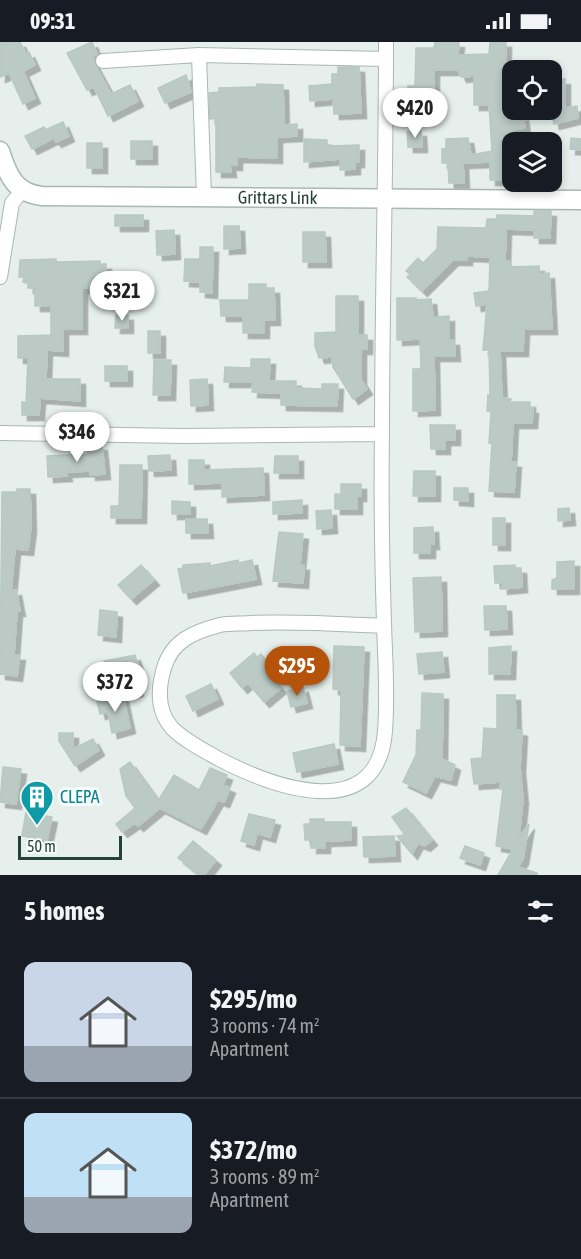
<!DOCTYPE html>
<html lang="en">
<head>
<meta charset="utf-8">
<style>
	body { margin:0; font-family:"Asap Condensed",sans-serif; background:#20242c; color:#f1f3f6; height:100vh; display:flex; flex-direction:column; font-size:22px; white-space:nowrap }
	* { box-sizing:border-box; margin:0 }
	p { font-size:20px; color:#9ea1a6 }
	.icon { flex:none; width:33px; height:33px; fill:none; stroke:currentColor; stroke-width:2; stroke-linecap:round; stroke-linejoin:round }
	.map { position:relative; height:833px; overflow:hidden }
	.drawer { display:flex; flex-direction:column; background:#171b24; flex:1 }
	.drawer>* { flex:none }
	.controls { position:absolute; left:502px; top:18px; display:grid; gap:12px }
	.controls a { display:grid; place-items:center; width:60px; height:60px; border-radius:12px; background:#171b24; box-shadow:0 3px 9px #0003; font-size:30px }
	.scale { position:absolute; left:18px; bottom:15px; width:104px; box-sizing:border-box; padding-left:6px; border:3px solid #24423a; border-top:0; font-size:16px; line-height:21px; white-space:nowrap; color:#24423a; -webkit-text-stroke:4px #f7fbf9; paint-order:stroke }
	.price { position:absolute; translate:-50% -51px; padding:0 14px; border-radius:21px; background:#fff; color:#222; font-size:20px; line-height:39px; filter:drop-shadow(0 2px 3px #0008) }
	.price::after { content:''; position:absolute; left:50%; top:36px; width:18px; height:14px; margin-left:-9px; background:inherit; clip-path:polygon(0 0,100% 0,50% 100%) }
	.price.selected { background:#b45309; color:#fff }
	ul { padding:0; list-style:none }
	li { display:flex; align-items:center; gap:18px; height:150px; padding:0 24px }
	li+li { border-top:2px solid #363941 }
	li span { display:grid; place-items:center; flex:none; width:168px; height:120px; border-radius:12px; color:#555 }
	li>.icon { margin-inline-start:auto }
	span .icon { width:72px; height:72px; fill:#fffc; stroke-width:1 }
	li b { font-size:26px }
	h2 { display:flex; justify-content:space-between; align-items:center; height:72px; padding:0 24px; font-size:26px }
	.status { display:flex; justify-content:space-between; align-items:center; height:42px; padding:0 30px; background:#171b24; direction:ltr }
	.status svg { height:16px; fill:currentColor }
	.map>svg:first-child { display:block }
</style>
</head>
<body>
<div class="status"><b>09:31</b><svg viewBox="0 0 49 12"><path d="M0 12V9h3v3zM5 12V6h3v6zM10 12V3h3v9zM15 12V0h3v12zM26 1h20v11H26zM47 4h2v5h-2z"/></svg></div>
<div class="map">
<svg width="581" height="833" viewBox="0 0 581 833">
	<defs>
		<filter id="shadow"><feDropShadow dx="5.5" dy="5.5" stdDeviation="0" flood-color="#0004"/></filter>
	</defs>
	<rect width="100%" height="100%" fill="#e6efeb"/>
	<!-- building -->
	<path fill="#bbcac4" stroke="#b8c9c2" stroke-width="1.5" filter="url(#shadow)" d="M0,0H20L26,12L29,10L35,23L23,29L35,56L23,62L9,31L0,35Z
		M92,0L97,12L93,15L95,23L111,52L130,43L138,59L108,74L94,45L87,48L67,11Z
		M435,0H459L458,13L489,12L490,0H506L505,76L523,73L525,86L513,88V134H506V138H490V120L463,121L464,141H449L448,121H442V107H446V97L468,96L471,113L492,109L489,63H474V34L461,35L458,28H434V64L408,65V44H415L416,6H434Z
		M338,25H359L361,71L334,72L333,57L310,59L309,44L332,42V32H338Z
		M186,33L191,50L165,61L158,46Z
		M565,37V66L577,64L578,76L554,82L551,69L552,38Z
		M257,42L283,43L284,83L297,82V94L277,95V116L237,115V123H230L231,130H216V76L210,77L209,51L219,50V46L257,45Z
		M63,80L69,94L56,100L54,96L32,107L25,94L44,85L45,88Z
		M421,89L422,105H408L407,90Z
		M571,96L581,97V108L570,107Z
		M304,97L327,98V104L359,103V120H355V127L340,128V117L304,120Z
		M131,99H152V117H131Z
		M87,101H102V126H87Z
		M534,169H551L550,196H534V188L506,187L505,219L511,220V225L539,224L540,232L549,231L552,287H524L523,309H500L502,356L511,357L510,360H530V366H533L532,381H513L511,420H516L514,450L489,449L492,401H489L491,370L487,369L488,353L490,354L489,308H483L487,262L476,264L474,251L489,249L490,215L467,214V218H453L422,249L407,235L410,232L406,229L418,216L423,221L437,207L438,185L486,186L487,177H497V173L534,174Z
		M115,173H143V184H115Z
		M224,184H239L240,206L224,207Z
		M174,188L175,212L157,213L156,189Z
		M303,190H325L326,220H303Z
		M200,205H213L212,251L200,250V240L184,239L185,217H200Z
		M56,217V220L100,219V222H106V246H82V287H63V309L47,308L46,337H80V359L40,356L39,373H22V360L26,361L28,316H18V294L51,293V264H35V246H28V240H23L24,235H19L20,218Z
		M249,242H266V246H274L275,278H264V291H243V274H221L220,258H249Z
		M336,254H358V293H367V307H361V338L367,347L353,357L333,325L332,315L319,316L315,304V291L336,290Z
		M397,256H416L413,258L431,257L433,275L449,274V298H454L455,314H434L435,368L413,369V327H421L420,297L397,298Z
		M116,273H128V286H115Z
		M148,289H160V311H148Z
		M251,317H270L269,339H296V346L322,347V342H338L337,364L281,363V351L252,350L253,340H224L225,325L251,326Z
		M154,318H171L170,353H153Z
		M105,324H127V339H105Z
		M207,337L208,363L191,364L190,338Z
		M430,383H455V398H445V407H431Z
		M102,403L105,432L90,433V429L66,430L67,434L48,435L47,414L88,412V404Z
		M170,413L171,428L149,429L148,414Z
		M275,414H298V431H274Z
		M189,418H204V428L263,426L264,453L222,455V441L189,442Z
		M120,423H142L141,476H111V464H119Z
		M414,429H435V454H413Z
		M341,442H361V454H357V467H335V452H341Z
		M454,446H468V459L454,458Z
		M17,447H30L31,485L28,508L15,507L11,549L16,548L20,569H17L14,613H20L17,634L0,632L2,450H17Z
		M302,458V471L273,472V460Z
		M172,459L190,460V472H172Z
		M569,466L570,478L558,479V467Z
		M331,468L332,486L317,487L316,469Z
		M493,476H505V503H493Z
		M186,477H207L208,491H186Z
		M433,485L434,502H430V511H414V486Z
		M279,490L303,492L300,523H304L303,541L273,539Z
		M238,518L239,521L252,518L256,537L183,551L178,527L183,526V523L210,521V524Z
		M574,519V547H552V538L557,536V520Z
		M141,523L154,538L131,557L118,543Z
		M515,523V526H521L522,545L502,547V541H495L494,524Z
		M441,535L442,589L415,590L413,536Z
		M484,564H506L507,587L485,588Z
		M100,568L117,570L116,595L98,593Z
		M334,604L364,605L360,704L340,703L341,648L333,647Z
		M511,604L510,632H489V606Z
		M442,610L444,630L419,632L417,612Z
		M254,611L257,615L261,612L270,623L265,627L281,646L264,660L248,641L242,646L230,631Z
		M135,613L138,623L132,625L138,649L113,655L104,619Z
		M211,642L218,657L193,669L186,654Z
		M303,645L307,661L291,665L287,649Z
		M422,651L443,652L442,717L455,723L451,738L435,734L426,751L403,740L416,713L417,688H421Z
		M497,653H515L516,688L522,689L520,726L523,757L519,796L529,782L523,817L518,825L537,831V833H498L513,807L496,804L503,747H500V740L474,742L471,717L482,716L484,686L497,687Z
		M123,654L130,686L112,691L108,670L100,672L97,660Z
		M59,691H73V707L93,697L99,708L75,724L59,699Z
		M334,702L338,722L297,730L293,711Z
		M130,720L158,759L174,733L199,748L210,726L227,733L223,743L230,746L224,760L218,758L201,787L160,766L138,784L135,781L122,790L116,782L135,766L126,754L120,727Z
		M3,725L21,727L16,762L0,760Z
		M406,766L432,798L425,804L418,801L412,812L397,794L405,793L392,775Z
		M26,770L52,775L47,798L22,794Z
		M249,772L275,778L270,795L257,791L254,803L241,799Z
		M310,777H324V780H351V798L325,799V806H311L312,798H305L304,782H310Z
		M394,794L395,814L364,815L363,795Z
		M193,799L216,818L204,833H200L178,816Z
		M465,804L484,811L480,823L460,816Z"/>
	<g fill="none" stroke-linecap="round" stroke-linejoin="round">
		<defs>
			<path id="minor" d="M199,13L204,155
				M103,19L199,13L386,17
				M0,235L12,161L22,149
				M0,391L183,394L382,392
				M384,584C340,582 296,579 251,581C241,582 230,581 220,583C193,590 172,599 164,626C158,646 157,669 172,686C185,699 203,708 219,717C273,745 378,784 385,689C388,652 385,617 384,581C382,518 381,455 382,392C382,261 386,131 386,0"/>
			<g id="tertiary">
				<path id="s1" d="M0,109C8,134 15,151 42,154L581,158"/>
			</g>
		</defs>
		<!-- minor casing -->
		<use href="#minor" stroke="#a8b8b2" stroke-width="16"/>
		<!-- tertiary casing -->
		<use href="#tertiary" stroke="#a8b8b2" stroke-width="21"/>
		<!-- minor -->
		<use href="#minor" stroke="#fff" stroke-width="14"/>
		<!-- tertiary -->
		<use href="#tertiary" stroke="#fff" stroke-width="18"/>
	</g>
	<!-- icons -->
	<defs>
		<symbol id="building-pin" viewBox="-11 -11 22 30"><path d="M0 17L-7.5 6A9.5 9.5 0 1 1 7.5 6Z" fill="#0f9aa8" stroke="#f7fbf9"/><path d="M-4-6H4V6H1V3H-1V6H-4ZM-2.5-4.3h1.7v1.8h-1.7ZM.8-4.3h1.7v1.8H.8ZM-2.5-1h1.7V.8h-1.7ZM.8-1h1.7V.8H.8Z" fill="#fff"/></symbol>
	</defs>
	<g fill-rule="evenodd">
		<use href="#building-pin" x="18" y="736" width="38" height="52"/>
	</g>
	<g text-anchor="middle" stroke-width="6" stroke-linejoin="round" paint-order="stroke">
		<!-- street labels -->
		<g font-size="18" fill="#24423a" stroke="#f7fbf9">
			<text dy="6" stroke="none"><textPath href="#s1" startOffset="302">Grittars Link</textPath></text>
		</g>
		<!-- culture labels -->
		<g font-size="18" fill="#0d838f" stroke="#f7fbf9" text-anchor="start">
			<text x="60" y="761">CLEPA</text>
		</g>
	</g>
</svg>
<div class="controls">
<a><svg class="icon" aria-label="locate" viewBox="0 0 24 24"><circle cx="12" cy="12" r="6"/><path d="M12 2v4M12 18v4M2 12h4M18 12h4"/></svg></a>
<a><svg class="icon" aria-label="layers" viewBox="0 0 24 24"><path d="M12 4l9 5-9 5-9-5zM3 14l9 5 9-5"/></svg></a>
</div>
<div class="scale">50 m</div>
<b class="price" style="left:415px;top:97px">$420</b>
<b class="price" style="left:122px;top:280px">$321</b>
<b class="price" style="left:77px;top:421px">$346</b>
<b class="price selected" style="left:297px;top:655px">$295</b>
<b class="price" style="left:115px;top:671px">$372</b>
</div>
<section class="drawer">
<h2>5 homes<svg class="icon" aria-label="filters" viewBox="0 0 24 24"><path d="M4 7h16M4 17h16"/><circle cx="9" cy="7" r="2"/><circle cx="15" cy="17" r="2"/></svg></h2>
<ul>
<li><span style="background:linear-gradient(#c9d6e8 70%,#9aa5b1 0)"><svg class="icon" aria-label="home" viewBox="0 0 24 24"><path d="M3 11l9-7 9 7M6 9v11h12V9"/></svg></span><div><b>$295/mo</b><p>3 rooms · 74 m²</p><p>Apartment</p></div></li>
<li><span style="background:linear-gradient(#bfe0f5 70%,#9aa5b1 0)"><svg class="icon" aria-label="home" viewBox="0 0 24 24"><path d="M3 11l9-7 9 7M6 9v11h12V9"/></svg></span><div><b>$372/mo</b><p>3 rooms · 89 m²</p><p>Apartment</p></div></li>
</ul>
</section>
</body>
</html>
